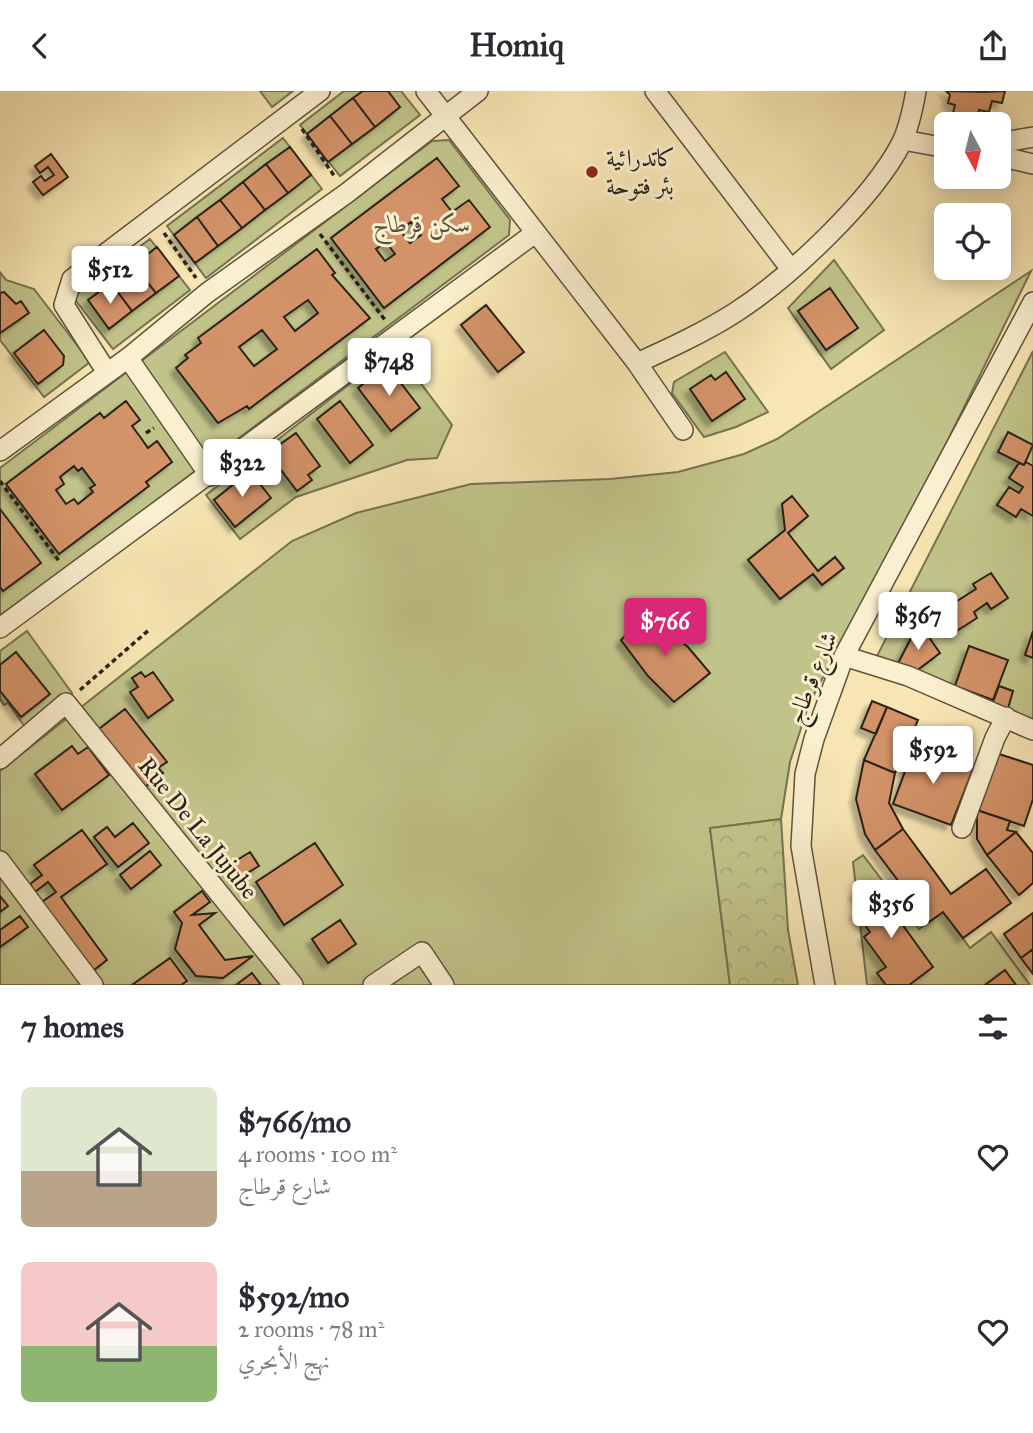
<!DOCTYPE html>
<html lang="en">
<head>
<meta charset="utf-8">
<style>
	body { margin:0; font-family:"IM FELL Great Primer",Amiri,serif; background:#f7f7f7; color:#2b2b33; height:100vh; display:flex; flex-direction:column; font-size:26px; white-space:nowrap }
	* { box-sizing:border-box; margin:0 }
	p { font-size:23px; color:#7c7c81 }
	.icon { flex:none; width:38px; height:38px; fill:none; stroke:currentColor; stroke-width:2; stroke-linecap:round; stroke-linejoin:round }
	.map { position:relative; height:894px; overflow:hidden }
	.details { display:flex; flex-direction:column; background:#fff; flex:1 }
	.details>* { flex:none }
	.needle { width:46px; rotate:173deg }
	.controls { position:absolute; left:934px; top:21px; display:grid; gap:14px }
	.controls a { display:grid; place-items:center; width:77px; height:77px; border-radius:10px; background:#fff; box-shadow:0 4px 18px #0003; font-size:35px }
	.price { position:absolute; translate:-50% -60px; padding:0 16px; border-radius:7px; background:#fff; color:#222; font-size:23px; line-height:46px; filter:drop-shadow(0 2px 4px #0008) }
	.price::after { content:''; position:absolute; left:50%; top:42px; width:21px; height:16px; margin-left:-10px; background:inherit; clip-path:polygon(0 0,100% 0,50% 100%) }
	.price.active { background:#db2777; color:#fff }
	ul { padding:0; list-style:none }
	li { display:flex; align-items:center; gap:21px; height:175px; padding:0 21px }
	li span { display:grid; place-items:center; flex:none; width:196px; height:140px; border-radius:10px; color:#555 }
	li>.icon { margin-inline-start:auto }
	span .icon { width:84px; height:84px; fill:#fffc; stroke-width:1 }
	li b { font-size:30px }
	h2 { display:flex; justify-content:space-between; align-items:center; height:84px; padding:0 21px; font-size:30px }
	header { display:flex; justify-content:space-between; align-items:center; height:91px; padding:0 21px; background:#fff; font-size:32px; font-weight:800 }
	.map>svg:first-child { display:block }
</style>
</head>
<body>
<header><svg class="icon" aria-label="back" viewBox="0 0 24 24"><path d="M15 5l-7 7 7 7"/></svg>Homiq<svg class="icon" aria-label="share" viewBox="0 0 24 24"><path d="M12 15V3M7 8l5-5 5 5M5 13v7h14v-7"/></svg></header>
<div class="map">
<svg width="1033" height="894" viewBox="0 0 1033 894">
	<defs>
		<pattern id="forest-crowns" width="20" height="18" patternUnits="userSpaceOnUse" patternTransform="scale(1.75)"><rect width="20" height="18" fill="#c1c48a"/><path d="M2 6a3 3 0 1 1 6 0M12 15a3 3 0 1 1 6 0" fill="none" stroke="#a6a876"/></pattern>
		<filter id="shadow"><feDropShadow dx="-5.5" dy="5.5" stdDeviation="2" flood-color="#0004"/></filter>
	</defs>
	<rect width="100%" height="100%" fill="#f7e6b3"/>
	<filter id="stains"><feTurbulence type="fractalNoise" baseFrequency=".00286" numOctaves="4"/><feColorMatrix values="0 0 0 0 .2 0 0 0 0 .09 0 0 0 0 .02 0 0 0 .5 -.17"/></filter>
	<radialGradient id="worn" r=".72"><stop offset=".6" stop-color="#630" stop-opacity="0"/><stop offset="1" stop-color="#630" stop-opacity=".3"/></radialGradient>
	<!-- green -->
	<path fill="#c1c48a" stroke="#767350" stroke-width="2" d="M260,0H293L272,16Z
		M344,0H401L420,24L340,85L300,34Z
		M283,47L322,98L206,187L167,135Z
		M449,49L510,129L509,144L0,527V377L432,50Z
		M150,148L190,199L113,258L73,206Z
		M834,169L884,239L831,278L788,217Z
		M1031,180L947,351L809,613L790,671L781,728L710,737L730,894H0V680L292,450L356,422L471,393L610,388L678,381L744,363L777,348Z
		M0,181L6,189L34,198L90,271L44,306L0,249Z
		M395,258L452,334L437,367L407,369L296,406L240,448L206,404Z
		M1033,260V632L921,590L877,565Z
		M725,261L768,321L736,336L704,346L672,302L674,291Z
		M27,540L72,602L25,636L8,612L4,614L0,608V560Z
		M863,764L919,838L943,821L970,857L991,841L1030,894H867L853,771Z"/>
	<!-- forest -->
	<path fill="url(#forest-crowns)" stroke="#767350" stroke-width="2" d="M781,728L788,839L798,894H730L710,737Z"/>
	<!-- building -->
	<path fill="#d39268" stroke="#2b2217" stroke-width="2" fill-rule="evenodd" filter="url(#shadow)" d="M363,0H388L400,16L375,36L353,7Z
		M946,0L985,1L1005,0L1002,12L992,10L989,21L979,19L977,27L953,22L955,14L948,12L950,4Z
		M353,7L375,36L352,53L330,25Z
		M330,25L352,53L328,71L307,43Z
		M290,56L311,84L288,102L266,73Z
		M51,63L68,86L43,104L33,91L41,85L45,90L54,84L48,76L40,82L35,75Z
		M437,67L459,95L442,108L452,121L469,109L490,136L384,217L331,147ZM411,131L421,144L410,152L400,139ZM386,151L395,163L385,170L376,158Z
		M266,73L288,102L265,119L243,91Z
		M243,91L265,119L242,137L220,109Z
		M220,109L242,137L218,155L197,126Z
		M197,126L218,155L195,172L174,144Z
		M157,156L179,185L156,202L134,174Z
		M317,158L335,182L332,184L370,227L249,318L247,315L218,332L176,277L188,267L185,264L201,252L198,247ZM308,209L318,222L295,240L284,226ZM262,239L277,258L254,275L239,256Z
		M134,174L156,202L132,220L111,192Z
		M111,192L132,220L109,238L88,209Z
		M830,197L858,237L826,259L798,220Z
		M4,201L16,213L21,210L29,222L0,242V202Z
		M486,214L524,261L498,281L461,234Z
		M44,239L64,265L63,274L38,293L14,262Z
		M387,274L420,317L391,340L358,297Z
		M726,281L745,308L712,330L690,298L711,284L715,289Z
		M126,310L140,329L132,335L141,347L148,357L157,350L172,371L146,391L149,395L59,463L6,393L100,322L104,327ZM74,375L78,380L82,377L95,394L90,397L93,401L78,413L74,408L66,413L56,399L64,393L60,386Z
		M340,310L373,354L350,372L317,328Z
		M1008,341L1033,354L1024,374L998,361Z
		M296,342L320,375L308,384L312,389L297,400L268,362Z
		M1026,371L1033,375V425L1021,418L1016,426L997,414L1009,396L1019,402L1023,396L1009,387L1019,372L1024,374Z
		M250,380L271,407L235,436L214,409Z
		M792,405L808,425L788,442L818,480L835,466L844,477L822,494L813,483L780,508L748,469L785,439L782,413Z
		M0,418L41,472L3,500L0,496Z
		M991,482L1008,507L991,518L987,512L974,521L977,527L955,541L943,524L956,515L954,512L976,498L973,493Z
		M647,524L688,556L710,582L674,611L648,585L621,549Z
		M919,532L940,562L911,584L896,576Z
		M1033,540V567L1025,564Z
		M969,555L1008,569L993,609L955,595Z
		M16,561L50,603L21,626L0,600V574Z
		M141,581L145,586L153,581L173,609L148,627L130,601L138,596L132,587Z
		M999,595L1013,600L1007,621L991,616Z
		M872,610L887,616L876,643L861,637Z
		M887,616L918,629L895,682L864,669Z
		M125,618L167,671L158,677L163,682L141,699L95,641Z
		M72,655L78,663L88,656L109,684L62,719L35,683Z
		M914,656L973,678L951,734L893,713Z
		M996,662L1033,674V708L1024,735L977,719Z
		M864,669L895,682L889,712L903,738L875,759L865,743L856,708Z
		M977,719L1010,730L1007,739L1016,741L987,764L977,748Z
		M133,732L149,752L118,776L94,746L107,736L115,746Z
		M903,738L951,803L986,778L1011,812L963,847L943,821L929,831L875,759Z
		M82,739L107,773L61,806L107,869L90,882L39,813L56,801L48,791L35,801L30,793L42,784L34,774Z
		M1016,741L1033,762V792L1019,804L987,764Z
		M315,752L343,794L284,834L256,791Z
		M150,760L161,774L131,798L120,784Z
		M250,761L259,775L237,788L229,774Z
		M871,790L933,876L909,894H886L877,882L886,876L864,846L870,841L856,822L865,816L855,802Z
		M202,800L210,811L192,824L215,822L199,834L225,869L253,865L223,887L196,885L175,858L182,832L174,821Z
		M0,805L8,815L0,821Z
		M1033,822V858L1021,867L1004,843Z
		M20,825L28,836L0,856V839Z
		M340,829L356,853L328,872L312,848Z
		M1033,858V883L1021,867Z
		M170,867L187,890L181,894H132Z
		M1005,879L1016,894H985Z
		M252,882L261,894H236Z"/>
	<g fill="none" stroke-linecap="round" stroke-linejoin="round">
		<defs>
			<path id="minor" d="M426,0L637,272L683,339
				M655,0L790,177
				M903,49L947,57
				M999,52L1033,46
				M999,65L1033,73
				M128,267L210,385
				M637,272C670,257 705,241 736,221C790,186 873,108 902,51C909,36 913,17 916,0
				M106,280L64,214L72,188L320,0
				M0,360L128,267L207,202L347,102L478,0
				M0,537L535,142
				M844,565L908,585L1033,639
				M0,668L66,612L293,894
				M962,737L995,647L1006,626
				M0,770L93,894
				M373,894L422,861L444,894
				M825,894L801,755L803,720L805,683L814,648L844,565L1033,211"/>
		</defs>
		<!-- minor casing -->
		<use href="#minor" stroke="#5e533e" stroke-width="22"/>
		<!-- path -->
		<path stroke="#2b2217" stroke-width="3.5" stroke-dasharray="5 3.5" stroke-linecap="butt" d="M302,38L335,86
			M164,142L196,187
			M320,143L385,229
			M146,342L154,337
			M0,390L59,470
			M80,599L150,538"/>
		<!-- minor -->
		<use href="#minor" stroke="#faefce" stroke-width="19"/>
	</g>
	<!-- markers -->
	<circle fill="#8f2418" stroke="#faefce" stroke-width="2.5" cx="592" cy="81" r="7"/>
	<g text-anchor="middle" stroke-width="6" stroke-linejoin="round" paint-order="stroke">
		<!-- poi labels -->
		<g font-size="24" fill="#2b2217" stroke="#faefce" text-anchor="start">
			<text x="606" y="75">كاتدرائية<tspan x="606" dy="28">بئر فتوحة</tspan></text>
		</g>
		<!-- park labels -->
		<g font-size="24" font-style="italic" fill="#58533a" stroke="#faefce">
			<text x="422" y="141">سكن قرطاج</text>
		</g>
		<!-- street labels -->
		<g font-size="24" fill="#2b2217" stroke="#faefce">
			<text transform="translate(812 587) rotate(-68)" y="8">شارع قرطاج</text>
			<text transform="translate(198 737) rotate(51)" y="8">Rue De La Jujube</text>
		</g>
	</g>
	<rect width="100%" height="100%" filter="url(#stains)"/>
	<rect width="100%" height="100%" fill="url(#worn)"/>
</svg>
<div class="controls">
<a><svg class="needle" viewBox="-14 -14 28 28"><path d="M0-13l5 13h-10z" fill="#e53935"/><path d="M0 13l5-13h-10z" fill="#7c7c81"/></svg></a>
<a><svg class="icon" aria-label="locate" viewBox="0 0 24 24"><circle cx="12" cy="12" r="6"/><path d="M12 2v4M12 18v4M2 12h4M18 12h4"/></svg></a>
</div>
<b class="price" style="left:110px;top:215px">$512</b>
<b class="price" style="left:389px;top:307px">$748</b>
<b class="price" style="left:242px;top:408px">$322</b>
<b class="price" style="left:918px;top:561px">$367</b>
<b class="price active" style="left:665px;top:567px">$766</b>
<b class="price" style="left:933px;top:695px">$592</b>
<b class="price" style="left:891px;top:849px">$356</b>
</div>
<section class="details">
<h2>7 homes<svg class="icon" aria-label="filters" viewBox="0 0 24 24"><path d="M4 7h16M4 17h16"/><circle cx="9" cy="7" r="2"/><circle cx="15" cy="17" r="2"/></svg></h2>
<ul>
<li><span style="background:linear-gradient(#dfe7d0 60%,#b9a48a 0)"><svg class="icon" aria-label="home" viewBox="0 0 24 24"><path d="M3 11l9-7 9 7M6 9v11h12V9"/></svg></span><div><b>$766/mo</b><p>4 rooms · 100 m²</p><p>شارع قرطاج</p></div><svg class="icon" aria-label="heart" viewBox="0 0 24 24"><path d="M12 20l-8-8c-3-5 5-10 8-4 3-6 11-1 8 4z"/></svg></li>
<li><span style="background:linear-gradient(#f6c9c9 60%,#8fb573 0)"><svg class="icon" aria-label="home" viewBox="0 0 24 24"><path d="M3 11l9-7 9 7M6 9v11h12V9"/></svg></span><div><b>$592/mo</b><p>2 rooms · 78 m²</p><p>نهج الأبحري</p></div><svg class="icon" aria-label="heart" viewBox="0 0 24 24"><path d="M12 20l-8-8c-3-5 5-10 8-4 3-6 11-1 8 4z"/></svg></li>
</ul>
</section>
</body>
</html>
